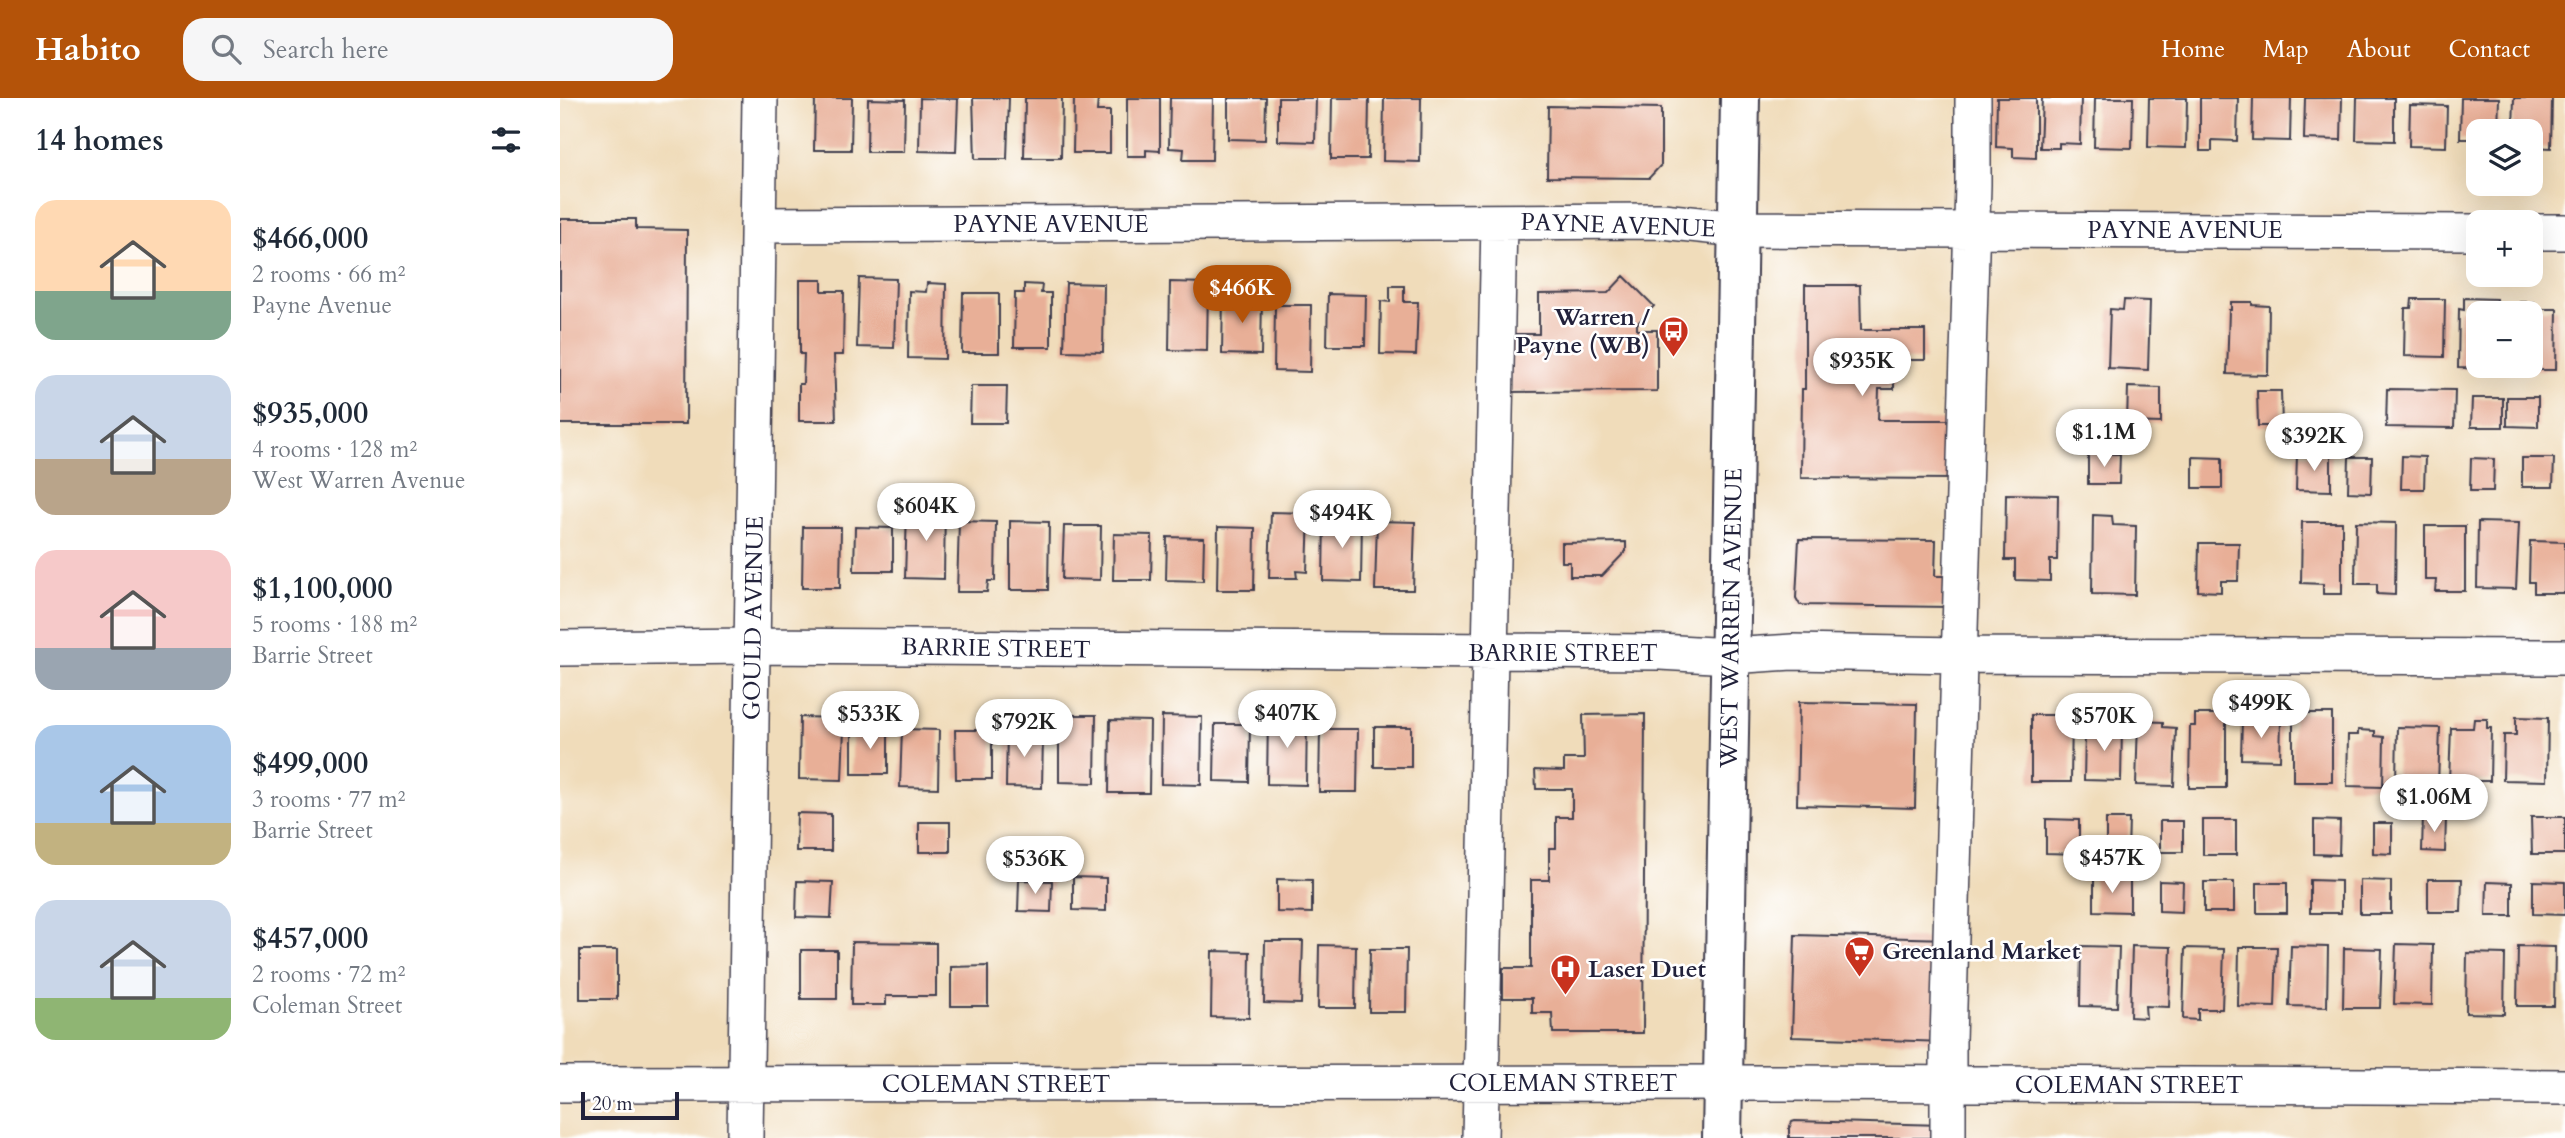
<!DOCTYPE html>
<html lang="en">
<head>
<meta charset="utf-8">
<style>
	body { margin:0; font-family:Cardo,serif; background:#f6f6f7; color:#1f2937; height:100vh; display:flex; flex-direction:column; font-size:26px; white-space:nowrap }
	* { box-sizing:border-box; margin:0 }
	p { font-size:23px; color:#747a83 }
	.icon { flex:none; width:38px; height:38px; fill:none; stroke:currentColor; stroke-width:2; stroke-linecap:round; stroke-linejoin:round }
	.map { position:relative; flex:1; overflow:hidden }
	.panel { display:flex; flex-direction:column; background:#fff; width:560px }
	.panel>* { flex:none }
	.controls { position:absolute; left:1906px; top:21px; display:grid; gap:14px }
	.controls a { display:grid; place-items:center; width:77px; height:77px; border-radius:14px; background:#fff; box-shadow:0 7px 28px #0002; font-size:35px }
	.scale { position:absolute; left:21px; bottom:18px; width:98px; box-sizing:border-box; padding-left:7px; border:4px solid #22223b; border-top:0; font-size:19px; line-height:24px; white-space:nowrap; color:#22223b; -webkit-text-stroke:5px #fff; paint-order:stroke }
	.price { position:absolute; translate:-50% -60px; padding:0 16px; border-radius:24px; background:#fff; color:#222; font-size:23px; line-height:46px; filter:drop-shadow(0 2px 4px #0008) }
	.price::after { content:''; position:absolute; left:50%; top:42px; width:21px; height:16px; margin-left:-10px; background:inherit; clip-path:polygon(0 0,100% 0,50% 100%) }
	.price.on { background:#b45309; color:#fff }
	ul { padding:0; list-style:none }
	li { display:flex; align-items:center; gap:21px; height:175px; padding:0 35px }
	li span { display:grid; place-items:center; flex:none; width:196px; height:140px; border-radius:21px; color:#555 }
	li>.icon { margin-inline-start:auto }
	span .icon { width:84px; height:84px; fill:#fffc; stroke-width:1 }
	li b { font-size:30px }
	h2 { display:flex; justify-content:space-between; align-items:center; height:84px; padding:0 35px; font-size:30px }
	header { display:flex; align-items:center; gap:42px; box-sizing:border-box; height:98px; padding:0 35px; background:#b45309; color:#fff }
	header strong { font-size:33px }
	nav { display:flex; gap:38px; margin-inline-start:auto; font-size:24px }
	.search { width:490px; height:63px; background:#f6f6f7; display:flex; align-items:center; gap:18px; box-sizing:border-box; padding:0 24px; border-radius:21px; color:#747a83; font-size:26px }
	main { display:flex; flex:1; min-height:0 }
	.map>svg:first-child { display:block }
</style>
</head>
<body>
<header>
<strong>Habito</strong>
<div class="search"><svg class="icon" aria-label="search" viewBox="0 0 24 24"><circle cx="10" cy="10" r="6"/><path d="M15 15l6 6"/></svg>Search here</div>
<nav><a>Home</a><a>Map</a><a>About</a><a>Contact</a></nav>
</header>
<main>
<section class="panel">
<h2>14 homes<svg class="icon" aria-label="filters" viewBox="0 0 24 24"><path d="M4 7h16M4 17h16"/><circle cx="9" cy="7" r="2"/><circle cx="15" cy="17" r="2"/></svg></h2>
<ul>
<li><span style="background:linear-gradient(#ffd9b3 65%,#7fa58c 0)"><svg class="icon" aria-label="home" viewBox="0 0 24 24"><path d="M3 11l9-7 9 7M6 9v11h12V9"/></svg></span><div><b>$466,000</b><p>2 rooms · 66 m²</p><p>Payne Avenue</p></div></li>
<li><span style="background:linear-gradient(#c9d6e8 60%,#b9a48a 0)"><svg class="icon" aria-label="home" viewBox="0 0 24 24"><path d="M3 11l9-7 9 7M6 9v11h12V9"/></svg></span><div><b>$935,000</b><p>4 rooms · 128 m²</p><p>West Warren Avenue</p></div></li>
<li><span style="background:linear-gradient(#f6c9c9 70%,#9aa5b1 0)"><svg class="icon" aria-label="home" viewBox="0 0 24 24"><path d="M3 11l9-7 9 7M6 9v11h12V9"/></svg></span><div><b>$1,100,000</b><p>5 rooms · 188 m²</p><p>Barrie Street</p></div></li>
<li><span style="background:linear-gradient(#a9c7e8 70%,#c2b280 0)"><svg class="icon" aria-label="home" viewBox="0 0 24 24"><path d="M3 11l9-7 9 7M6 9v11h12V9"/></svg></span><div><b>$499,000</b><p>3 rooms · 77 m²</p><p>Barrie Street</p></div></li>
<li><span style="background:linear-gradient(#c9d6e8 70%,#8fb573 0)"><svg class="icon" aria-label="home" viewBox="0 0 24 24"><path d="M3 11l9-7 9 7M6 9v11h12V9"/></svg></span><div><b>$457,000</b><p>2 rooms · 72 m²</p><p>Coleman Street</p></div></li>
</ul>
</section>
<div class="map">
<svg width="2005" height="1040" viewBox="0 0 2005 1040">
	<rect width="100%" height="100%" fill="#fff"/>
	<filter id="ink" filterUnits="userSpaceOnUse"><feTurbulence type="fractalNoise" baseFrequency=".0143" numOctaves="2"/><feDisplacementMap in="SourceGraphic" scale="14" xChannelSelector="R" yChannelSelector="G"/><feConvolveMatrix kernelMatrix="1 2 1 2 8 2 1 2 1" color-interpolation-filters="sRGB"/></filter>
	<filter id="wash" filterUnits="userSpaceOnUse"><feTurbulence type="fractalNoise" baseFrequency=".00686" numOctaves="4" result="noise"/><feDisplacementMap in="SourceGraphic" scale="28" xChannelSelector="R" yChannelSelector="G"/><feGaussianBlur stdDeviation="1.57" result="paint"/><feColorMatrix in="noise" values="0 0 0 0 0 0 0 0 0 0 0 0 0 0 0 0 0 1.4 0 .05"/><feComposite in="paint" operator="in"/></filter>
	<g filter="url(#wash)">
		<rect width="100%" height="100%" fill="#f0dcba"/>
		<g id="blocks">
			<!-- building -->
			<path fill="#e8af97" d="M255,0H292L291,52H254Z
				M360,0L398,1L396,54L359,53Z
				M413,0H449L447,61H415Z
				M465,0H502L501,60H464Z
				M514,0H538L537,13H550V55H513Z
				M567,0H600V53L586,52V58H567Z
				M610,0H653L652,62H623L624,51L609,50Z
				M668,0H706L705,42L668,41Z
				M718,0H756L755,44L718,43Z
				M772,0H809L808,61H771Z
				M824,0H861L860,64L823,63Z
				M1437,0H1476V60L1453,59V50L1436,49Z
				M1482,0H1521L1520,46L1499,45V50H1480Z
				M1535,0H1573L1572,50L1534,49Z
				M1589,0H1627L1626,50L1588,49Z
				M1640,0H1678L1677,43L1652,42V53H1640Z
				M1693,0H1731L1730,43L1692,42Z
				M1745,0H1782L1781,42L1744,41Z
				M1797,0H1834V43L1796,42Z
				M1901,0H1939L1938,33H1918V41H1900Z
				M1954,0H1992L1991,50L1970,49V33H1953Z
				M308,1L345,2L344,54H307Z
				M1850,7L1887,8L1886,49L1849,48Z
				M988,8L1101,10V67L1089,80L987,79Z
				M0,121H76V131L127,132L126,326H0Z
				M1064,178L1094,208L1077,226V232H1097V293L950,294V236H979V196L1048,195Z
				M299,180L336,181L334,250L297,249Z
				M240,182H262V193H284L283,257H274L276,323H239V286H243L244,256H240Z
				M610,184L648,185L647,253L609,252Z
				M367,185L386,186L385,261L348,260L349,193L366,194Z
				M506,185L544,186L543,254L504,253Z
				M464,186L482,187L481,195H491V249H454L455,195H464Z
				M1245,187H1300L1301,232H1365V262H1334V291H1319L1318,322H1394V381L1241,380L1242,291H1245Z
				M830,188H844V204H858L856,257L820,256L821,203L830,204Z
				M403,195H439V255H402Z
				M768,196L806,197L805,248H767Z
				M663,197L702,198L701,257L662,256Z
				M1904,200L1937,201L1936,215H1918V268H1935V271L1898,270L1899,211L1904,212Z
				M1852,201H1885L1884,259L1844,258L1845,210H1851Z
				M1564,202L1590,203L1588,272L1548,270L1550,211L1563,212Z
				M1671,204H1692V207L1709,208L1708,277L1667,276L1669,212H1671Z
				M1960,204H1974V211H1997L1996,272H1955V268H1970V215H1956V211H1960Z
				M715,207H751L750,274L714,273Z
				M411,288H447L446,325H410Z
				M1568,289L1601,290V325L1567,324Z
				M1827,291L1895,292L1894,330L1826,329Z
				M1697,293H1721L1722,328H1698Z
				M1947,299H1978V329L1947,328Z
				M1912,300H1943V329H1911Z
				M1528,355L1560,356L1559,386H1528Z
				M1737,356L1771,357V393L1736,392Z
				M1842,358L1865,359L1864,391H1841Z
				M1633,359L1662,360V390H1633Z
				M1789,359H1812L1811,395L1788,394Z
				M1911,360L1934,361L1933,393H1910Z
				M1962,360H1994L1993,389H1962Z
				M1446,396L1498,397L1497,462H1490V483L1455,482V462H1445Z
				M363,404H385L384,481L345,480L347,414L364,415Z
				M711,414L749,415L747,474L736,473L737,480H709Z
				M1533,417L1552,418L1553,427L1576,428L1575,497L1532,496Z
				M764,420L802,421L801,484L763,483Z
				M399,423L436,424L435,483H428L427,494H397Z
				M450,423L489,424L488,492H450Z
				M817,423L855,424L853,492H815Z
				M1742,424H1782V496H1763V486L1741,485Z
				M1796,424L1836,425L1835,497L1817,496V486H1795Z
				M1918,424L1959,425L1956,491L1917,490Z
				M504,428H541L540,482L502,481Z
				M1865,428H1905V493H1875L1876,482H1865Z
				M243,429H281L280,490H242Z
				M295,429L333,430V473H294Z
				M658,429L695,430L694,492H657Z
				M554,436L592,437L591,482H553Z
				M607,439L644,440L643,483L606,482Z
				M1239,441L1376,442L1375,478H1391V509L1240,507L1236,500Z
				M1970,443L2005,444V495H1974V484H1969Z
				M1066,444V453L1042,478H1010V464H1002V445Z
				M1639,445H1679L1678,483H1661V494L1638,493Z
				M1239,604L1357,606L1355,710L1237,707Z
				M1733,615H1772V684H1733Z
				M1085,616L1083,935H993L992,915H972V900H943V870H971V782H989V750H996V719H1012V691H976L975,672L1004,673V661H1024L1023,617Z
				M1635,616H1666V690H1629L1630,628H1635Z
				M499,617H536L535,685L499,684Z
				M1471,617H1512L1511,684H1471Z
				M602,618L642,619L641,687L601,686Z
				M708,618H747L746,687L707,686Z
				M240,619L280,620L284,630L282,682L239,681Z
				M1956,619L1988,620L1987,683L1943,682L1944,637H1956Z
				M1682,621L1721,622L1720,662L1681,661Z
				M1914,621H1927V630H1931L1930,683H1889L1891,630H1913Z
				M550,622L590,623L589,695H549Z
				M1538,622H1552V629H1562L1561,683L1524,682L1525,634H1538Z
				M1578,623L1603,624V629L1616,630L1614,688L1576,687Z
				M655,626H690L689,684L654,683Z
				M814,629H851V669H814Z
				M1837,629L1880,630L1878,687L1836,685Z
				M292,630H328V676H292Z
				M342,631L379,632L378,690L340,689Z
				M447,631H478V638L483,637L482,690L446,689Z
				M760,631H798L797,694H759Z
				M395,632H432V681H396Z
				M1798,632L1815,633V638L1824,639L1823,689L1787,688L1788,637H1798Z
				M237,715L271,716V753H236Z
				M1863,718L1886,719L1885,754L1862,753Z
				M1971,719H2005V756H1972Z
				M1486,721L1519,722V756L1486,755Z
				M1546,721H1569L1568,755L1546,754Z
				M1643,722H1676V757H1643Z
				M1754,722L1780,723L1779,757L1754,756Z
				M1600,723H1623V754H1600Z
				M359,724H390V754H359Z
				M1813,725H1832V756L1813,755Z
				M513,779L546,780V813L513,812Z
				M1534,780L1570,781V814L1534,813Z
				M717,781L752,782V815L717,814Z
				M1868,781H1902L1901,814H1868Z
				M459,782L492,783L491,814L458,813Z
				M1750,782L1781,783V815H1750Z
				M1800,782L1831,783V816H1800Z
				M237,783L273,784L271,820L236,819Z
				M1599,783L1623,784L1622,814L1599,813Z
				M1973,783L2005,784V817L1973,816Z
				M1644,784H1674V814H1644Z
				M1927,784L1952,785V818H1926Z
				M1697,785H1727V815H1697Z
				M1235,837L1389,841L1386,944L1232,939Z
				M705,843H743L741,906L704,905Z
				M292,844L376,845V898H326V907H291Z
				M1836,846L1873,847L1872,907L1834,906Z
				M759,847L796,848L795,910H758Z
				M1521,848L1559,849L1557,909L1520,908Z
				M1572,848L1611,849L1609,909L1585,908L1586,920L1570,919Z
				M1731,848L1768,849L1767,909L1729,908Z
				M1958,848L1995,849L1994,908H1957Z
				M1679,849H1717L1715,909L1678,908Z
				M1625,850L1664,851L1662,911H1638V922L1623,921Z
				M1784,850L1822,851L1820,910H1783Z
				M810,851H847L846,914H809Z
				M20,852H57V901H20Z
				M241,852H277V901H241Z
				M652,853L690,854L689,920L651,919Z
				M1907,855L1945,856L1944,916L1906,915Z
				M428,868V908H391V869Z
				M1232,1024L1235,1023L1382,1027L1381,1040H1229V1030Z"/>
		</g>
	</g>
	<g filter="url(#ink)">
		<use href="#blocks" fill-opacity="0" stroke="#413e4e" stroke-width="2"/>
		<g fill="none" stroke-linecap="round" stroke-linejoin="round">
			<defs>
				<path id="minor" d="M198,127L1102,123L1178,131L1918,134
					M1970,134H2005
					M0,550L193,548L1100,554L1170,558L1232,554L1399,557L2005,559
					M0,986L1224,985L2005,989
					M185,1040L200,0
					M920,1040L939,124
					M1388,1040V942L1413,87V0"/>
				<path id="major" d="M1162,1040L1180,0"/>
			</defs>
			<!-- minor casing -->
			<use href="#minor" stroke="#413e4e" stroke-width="38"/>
			<!-- major casing -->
			<use href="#major" stroke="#413e4e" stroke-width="42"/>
			<!-- minor -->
			<use href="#minor" stroke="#fff" stroke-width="35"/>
			<!-- major -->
			<use href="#major" stroke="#fff" stroke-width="38"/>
		</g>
	</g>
	<!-- icons -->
	<defs>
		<symbol id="bus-pin" viewBox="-11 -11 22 30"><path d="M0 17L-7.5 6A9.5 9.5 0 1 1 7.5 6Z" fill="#c8321e" stroke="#fff"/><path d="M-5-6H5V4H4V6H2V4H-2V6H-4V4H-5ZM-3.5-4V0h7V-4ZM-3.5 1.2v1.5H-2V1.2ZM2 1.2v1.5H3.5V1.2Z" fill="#fff"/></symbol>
		<symbol id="supermarket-pin" viewBox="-11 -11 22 30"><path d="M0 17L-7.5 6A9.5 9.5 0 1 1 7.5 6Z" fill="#c8321e" stroke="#fff"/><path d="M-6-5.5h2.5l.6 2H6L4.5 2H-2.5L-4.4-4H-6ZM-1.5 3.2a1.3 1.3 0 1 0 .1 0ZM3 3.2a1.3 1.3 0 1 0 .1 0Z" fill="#fff"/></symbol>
		<symbol id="hospital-pin" viewBox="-11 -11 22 30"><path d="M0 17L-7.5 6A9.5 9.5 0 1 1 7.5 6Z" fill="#c8321e" stroke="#fff"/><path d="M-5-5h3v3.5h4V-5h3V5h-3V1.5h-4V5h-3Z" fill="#fff"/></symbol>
	</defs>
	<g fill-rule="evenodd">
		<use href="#bus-pin" x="1096" y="216" width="35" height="47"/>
		<use href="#supermarket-pin" x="1282" y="836" width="35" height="47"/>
		<use href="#hospital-pin" x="988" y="854" width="35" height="47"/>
	</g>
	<g text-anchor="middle" stroke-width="5" stroke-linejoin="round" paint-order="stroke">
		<!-- street labels -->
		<g font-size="24" fill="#22223b" stroke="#fff">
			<text x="491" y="134">PAYNE AVENUE</text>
			<text transform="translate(1058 127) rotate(2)" y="8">PAYNE AVENUE</text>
			<text x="1625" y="140">PAYNE AVENUE</text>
			<text transform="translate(193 520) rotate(-89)" y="8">GOULD AVENUE</text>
			<text transform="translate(1171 520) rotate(-89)" y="8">WEST WARREN AVENUE</text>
			<text transform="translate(436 550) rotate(1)" y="8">BARRIE STREET</text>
			<text x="1003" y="563">BARRIE STREET</text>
			<text x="1003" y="993">COLEMAN STREET</text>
			<text x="436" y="994">COLEMAN STREET</text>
			<text x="1569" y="995">COLEMAN STREET</text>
		</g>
		<!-- poi labels -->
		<g font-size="24" font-weight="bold" fill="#22223b" stroke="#fff" text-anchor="start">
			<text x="1090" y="227" text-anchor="end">Warren /<tspan x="1090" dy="28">Payne (WB)</tspan></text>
			<text x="1322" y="861">Greenland Market</text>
			<text x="1028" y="879">Laser Duet</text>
		</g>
	</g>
</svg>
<div class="controls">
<a><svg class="icon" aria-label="layers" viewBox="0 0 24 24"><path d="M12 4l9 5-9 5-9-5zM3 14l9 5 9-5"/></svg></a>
<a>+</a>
<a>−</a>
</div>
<div class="scale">20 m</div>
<b class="price on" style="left:682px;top:227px">$466K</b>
<b class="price" style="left:1302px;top:300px">$935K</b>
<b class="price" style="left:1544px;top:371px">$1.1M</b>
<b class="price" style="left:1754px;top:375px">$392K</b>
<b class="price" style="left:366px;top:445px">$604K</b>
<b class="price" style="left:782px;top:452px">$494K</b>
<b class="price" style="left:1701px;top:642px">$499K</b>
<b class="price" style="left:727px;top:652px">$407K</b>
<b class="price" style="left:310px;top:653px">$533K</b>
<b class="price" style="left:1544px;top:655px">$570K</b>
<b class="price" style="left:464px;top:661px">$792K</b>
<b class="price" style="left:1874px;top:736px">$1.06M</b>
<b class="price" style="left:1552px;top:797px">$457K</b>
<b class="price" style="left:475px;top:798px">$536K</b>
</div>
</main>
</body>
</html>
